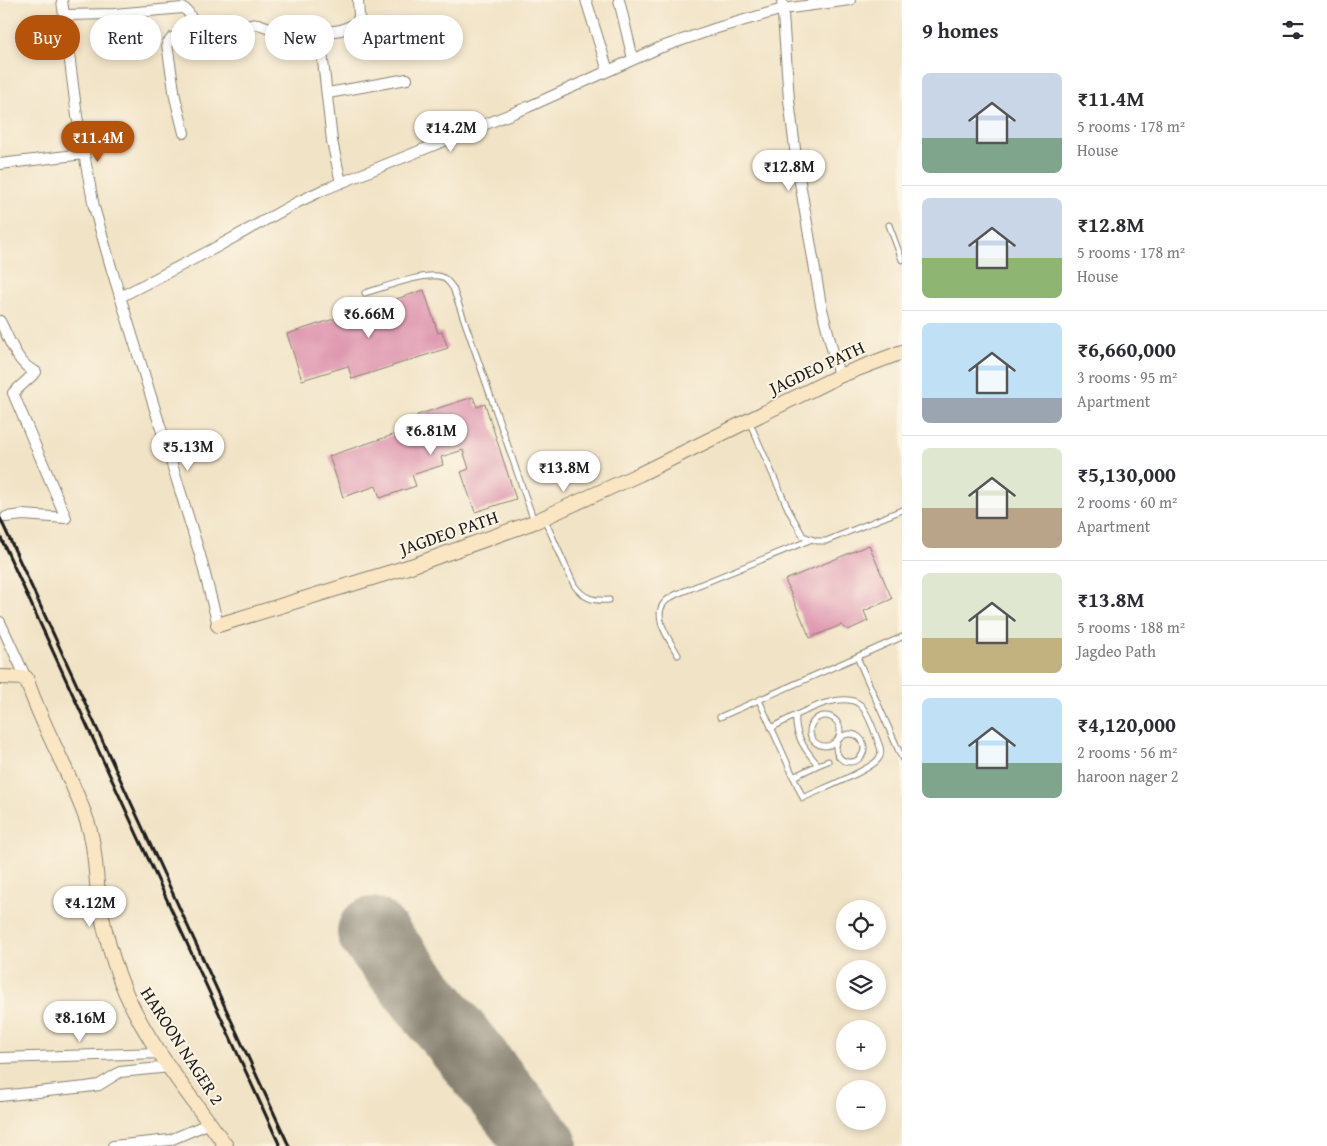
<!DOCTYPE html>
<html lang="en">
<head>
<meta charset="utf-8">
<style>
	body { margin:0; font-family:"Gentium Book Plus",serif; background:#f7f7f7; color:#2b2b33; height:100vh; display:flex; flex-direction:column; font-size:19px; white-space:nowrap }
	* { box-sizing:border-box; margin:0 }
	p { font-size:16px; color:#7c7c81 }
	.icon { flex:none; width:28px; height:28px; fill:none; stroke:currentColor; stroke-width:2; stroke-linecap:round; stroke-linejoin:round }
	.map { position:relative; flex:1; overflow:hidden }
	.drawer { display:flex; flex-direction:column; background:#fff; width:425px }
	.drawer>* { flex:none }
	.guide { position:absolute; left:15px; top:15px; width:475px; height:45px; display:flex; gap:10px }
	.tools { position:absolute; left:836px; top:900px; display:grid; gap:10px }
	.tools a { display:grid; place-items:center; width:50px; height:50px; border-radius:50%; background:#fff; box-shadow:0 2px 8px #0003; font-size:25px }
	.price { position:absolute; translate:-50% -42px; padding:0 11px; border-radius:18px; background:#fff; color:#222; font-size:16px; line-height:32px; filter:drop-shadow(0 1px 2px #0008) }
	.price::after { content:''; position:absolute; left:50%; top:30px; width:15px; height:11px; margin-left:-8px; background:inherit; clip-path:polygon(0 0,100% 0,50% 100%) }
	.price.active { background:#b45309; color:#fff }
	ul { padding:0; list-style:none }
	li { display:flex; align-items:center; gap:15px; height:125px; padding:0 20px }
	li+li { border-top:1px solid #e1e1e2 }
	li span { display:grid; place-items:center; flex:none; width:140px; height:100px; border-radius:8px; color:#555 }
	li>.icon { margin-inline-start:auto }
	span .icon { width:60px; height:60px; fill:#fffc; stroke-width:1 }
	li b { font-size:21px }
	h2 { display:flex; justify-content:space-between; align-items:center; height:60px; padding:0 20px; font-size:21px }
	.chip { padding:0 18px; border-radius:22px; background:#fff; box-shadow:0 2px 8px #0003; font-size:18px; line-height:45px }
	.chip.active { background:#b45309; color:#fff }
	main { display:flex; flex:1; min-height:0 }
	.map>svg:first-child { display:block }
</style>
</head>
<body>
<main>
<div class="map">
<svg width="902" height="1146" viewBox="0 0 902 1146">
	<rect width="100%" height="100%" fill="#fcf5e5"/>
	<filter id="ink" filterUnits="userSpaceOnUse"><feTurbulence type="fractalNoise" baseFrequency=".02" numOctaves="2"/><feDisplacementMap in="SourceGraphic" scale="10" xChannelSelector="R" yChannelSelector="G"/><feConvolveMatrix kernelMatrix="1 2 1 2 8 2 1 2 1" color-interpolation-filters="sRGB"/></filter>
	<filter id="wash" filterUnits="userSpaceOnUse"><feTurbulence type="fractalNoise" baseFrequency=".0096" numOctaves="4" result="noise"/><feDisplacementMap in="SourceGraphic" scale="20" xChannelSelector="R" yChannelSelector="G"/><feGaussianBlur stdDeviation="1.12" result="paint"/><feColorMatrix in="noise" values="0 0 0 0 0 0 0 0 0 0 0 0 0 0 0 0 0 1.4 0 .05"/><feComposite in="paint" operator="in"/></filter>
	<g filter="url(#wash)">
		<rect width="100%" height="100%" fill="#f1e3c6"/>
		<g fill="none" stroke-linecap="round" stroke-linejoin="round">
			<!-- runway -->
			<path stroke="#868071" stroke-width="70" d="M372,932L543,1146"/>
		</g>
		<g id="blocks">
			<!-- building -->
			<path fill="#da89a8" d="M424,290L438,333L442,332L448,348L352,379L348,366L302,380L287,334Z
				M473,397L477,407L485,404L516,499L475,512L461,472L469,469L463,450L441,457L443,465L412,475L416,486L380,498L376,486L343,497L329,456L420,426L417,415Z
				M869,545L892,599L864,611L868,621L848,630L841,625L810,638L785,580Z"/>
		</g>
	</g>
	<g filter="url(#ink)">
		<use href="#blocks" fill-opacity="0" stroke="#868071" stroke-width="1"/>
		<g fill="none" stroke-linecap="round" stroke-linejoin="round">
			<defs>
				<path id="lane" d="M889,225L902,260
					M365,293C382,288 427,271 442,277C447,279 450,284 453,288L534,521
					M749,421L789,511L803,536L817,541H826L902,510
					M544,518L574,585C584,599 593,601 609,600
					M678,655C671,642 652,618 664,603C667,599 673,596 677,594L810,540
					M857,657L902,758
					M759,700L803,798C817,791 874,769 879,758C881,755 881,750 880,747C875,734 871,719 863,708C847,684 790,719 771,728
					M796,716C794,735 806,751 818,765L828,761
					M810 731a15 15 0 1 1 30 0a15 15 0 1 1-30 0Z
					M720,717L902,637
					M836 748a14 14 0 1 1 28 0a14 14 0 1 1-28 0Z
					M793,777L818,765"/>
				<path id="street" d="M62,0L77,116L94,207L111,267L200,555L218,625
					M586,0L608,71
					M619,0L633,59
					M782,0L789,100L797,165L821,305L839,376
					M64,15L114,14L183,8C193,13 191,25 197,33L258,24L287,34L306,35L341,30L357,23L359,16L358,0
					M320,34L332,141L341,183
					M328,93L407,79
					M184,133L175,97L167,44L172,38L197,33
					M0,164L84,154
					M120,297L213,249L298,202L323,190L528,107L659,48L717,28L783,9L850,0
					M0,321C9,338 17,365 36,372L13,393L66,518L23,515L6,517
					M0,622L26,678
					M0,1058L160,1053
					M0,1096L86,1087L99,1085L120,1072L170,1067
					M113,1146L170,1140L210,1123"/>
				<path id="secondary" d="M218,625L411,566L534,522L640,474L839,376L902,352
					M0,677L26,678C42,727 70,772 87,821C95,844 95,867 98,892C101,917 107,941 115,965C137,1033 186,1089 226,1146"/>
			</defs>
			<!-- lane casing -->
			<use href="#lane" stroke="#868071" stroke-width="7"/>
			<!-- street casing -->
			<use href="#street" stroke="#868071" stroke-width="12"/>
			<!-- secondary casing -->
			<use href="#secondary" stroke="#868071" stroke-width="16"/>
			<!-- lane -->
			<use href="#lane" stroke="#fff" stroke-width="5"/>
			<!-- street -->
			<use href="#street" stroke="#fff" stroke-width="10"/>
			<!-- secondary -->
			<use href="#secondary" stroke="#fbe6c4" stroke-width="14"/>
			<!-- rail -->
			<path stroke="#1c1c1c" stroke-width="3" d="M0,518L289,1146
				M0,536L280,1146"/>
		</g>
	</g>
	<g text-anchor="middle" stroke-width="4" stroke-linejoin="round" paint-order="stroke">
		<!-- street labels -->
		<g font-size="18" fill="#1c1c1c" stroke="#fcf5e5">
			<text transform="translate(817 368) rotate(-25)" y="6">JAGDEO PATH</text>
			<text transform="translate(449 533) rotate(-19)" y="6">JAGDEO PATH</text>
			<text transform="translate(182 1046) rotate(57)" y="6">HAROON NAGER 2</text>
		</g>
	</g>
</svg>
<div class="tools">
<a><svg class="icon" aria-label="locate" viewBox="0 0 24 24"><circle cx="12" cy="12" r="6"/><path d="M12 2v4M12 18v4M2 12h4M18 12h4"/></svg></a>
<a><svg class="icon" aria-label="layers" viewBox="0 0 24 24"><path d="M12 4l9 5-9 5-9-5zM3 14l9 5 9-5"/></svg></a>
<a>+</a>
<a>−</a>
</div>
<b class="price" style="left:451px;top:153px">₹14.2M</b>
<b class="price active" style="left:98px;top:163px">₹11.4M</b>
<b class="price" style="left:789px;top:192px">₹12.8M</b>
<b class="price" style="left:369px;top:339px">₹6.66M</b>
<b class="price" style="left:431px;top:456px">₹6.81M</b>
<b class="price" style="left:188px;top:472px">₹5.13M</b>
<b class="price" style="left:564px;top:493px">₹13.8M</b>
<b class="price" style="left:90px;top:928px">₹4.12M</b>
<b class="price" style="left:80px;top:1043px">₹8.16M</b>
<div class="guide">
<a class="chip active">Buy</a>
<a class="chip">Rent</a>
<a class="chip">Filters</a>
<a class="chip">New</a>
<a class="chip">Apartment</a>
</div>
</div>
<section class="drawer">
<h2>9 homes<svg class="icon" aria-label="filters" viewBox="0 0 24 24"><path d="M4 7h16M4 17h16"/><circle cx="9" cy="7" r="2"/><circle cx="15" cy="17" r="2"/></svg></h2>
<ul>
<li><span style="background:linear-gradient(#c9d6e8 65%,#7fa58c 0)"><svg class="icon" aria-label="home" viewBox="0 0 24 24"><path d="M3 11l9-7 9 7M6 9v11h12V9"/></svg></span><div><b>₹11.4M</b><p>5 rooms · 178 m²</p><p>House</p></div></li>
<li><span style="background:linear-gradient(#c9d6e8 60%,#8fb573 0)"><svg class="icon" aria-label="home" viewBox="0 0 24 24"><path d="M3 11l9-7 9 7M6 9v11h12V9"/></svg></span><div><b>₹12.8M</b><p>5 rooms · 178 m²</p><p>House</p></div></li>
<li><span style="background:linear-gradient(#bfe0f5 75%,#9aa5b1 0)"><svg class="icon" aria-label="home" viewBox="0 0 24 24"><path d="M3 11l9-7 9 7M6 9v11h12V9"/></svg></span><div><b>₹6,660,000</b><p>3 rooms · 95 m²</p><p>Apartment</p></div></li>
<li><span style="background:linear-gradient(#dfe7d0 60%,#b9a48a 0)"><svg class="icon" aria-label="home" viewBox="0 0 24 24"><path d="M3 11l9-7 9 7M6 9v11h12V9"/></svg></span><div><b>₹5,130,000</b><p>2 rooms · 60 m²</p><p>Apartment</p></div></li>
<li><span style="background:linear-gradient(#dfe7d0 65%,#c2b280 0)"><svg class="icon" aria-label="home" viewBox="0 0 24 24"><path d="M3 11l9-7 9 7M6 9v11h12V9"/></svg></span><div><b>₹13.8M</b><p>5 rooms · 188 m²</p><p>Jagdeo Path</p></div></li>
<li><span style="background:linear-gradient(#bfe0f5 65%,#7fa58c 0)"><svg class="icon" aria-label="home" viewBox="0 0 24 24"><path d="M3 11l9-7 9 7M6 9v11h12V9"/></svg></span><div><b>₹4,120,000</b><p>2 rooms · 56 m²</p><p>haroon nager 2</p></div></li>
</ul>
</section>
</main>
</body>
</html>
